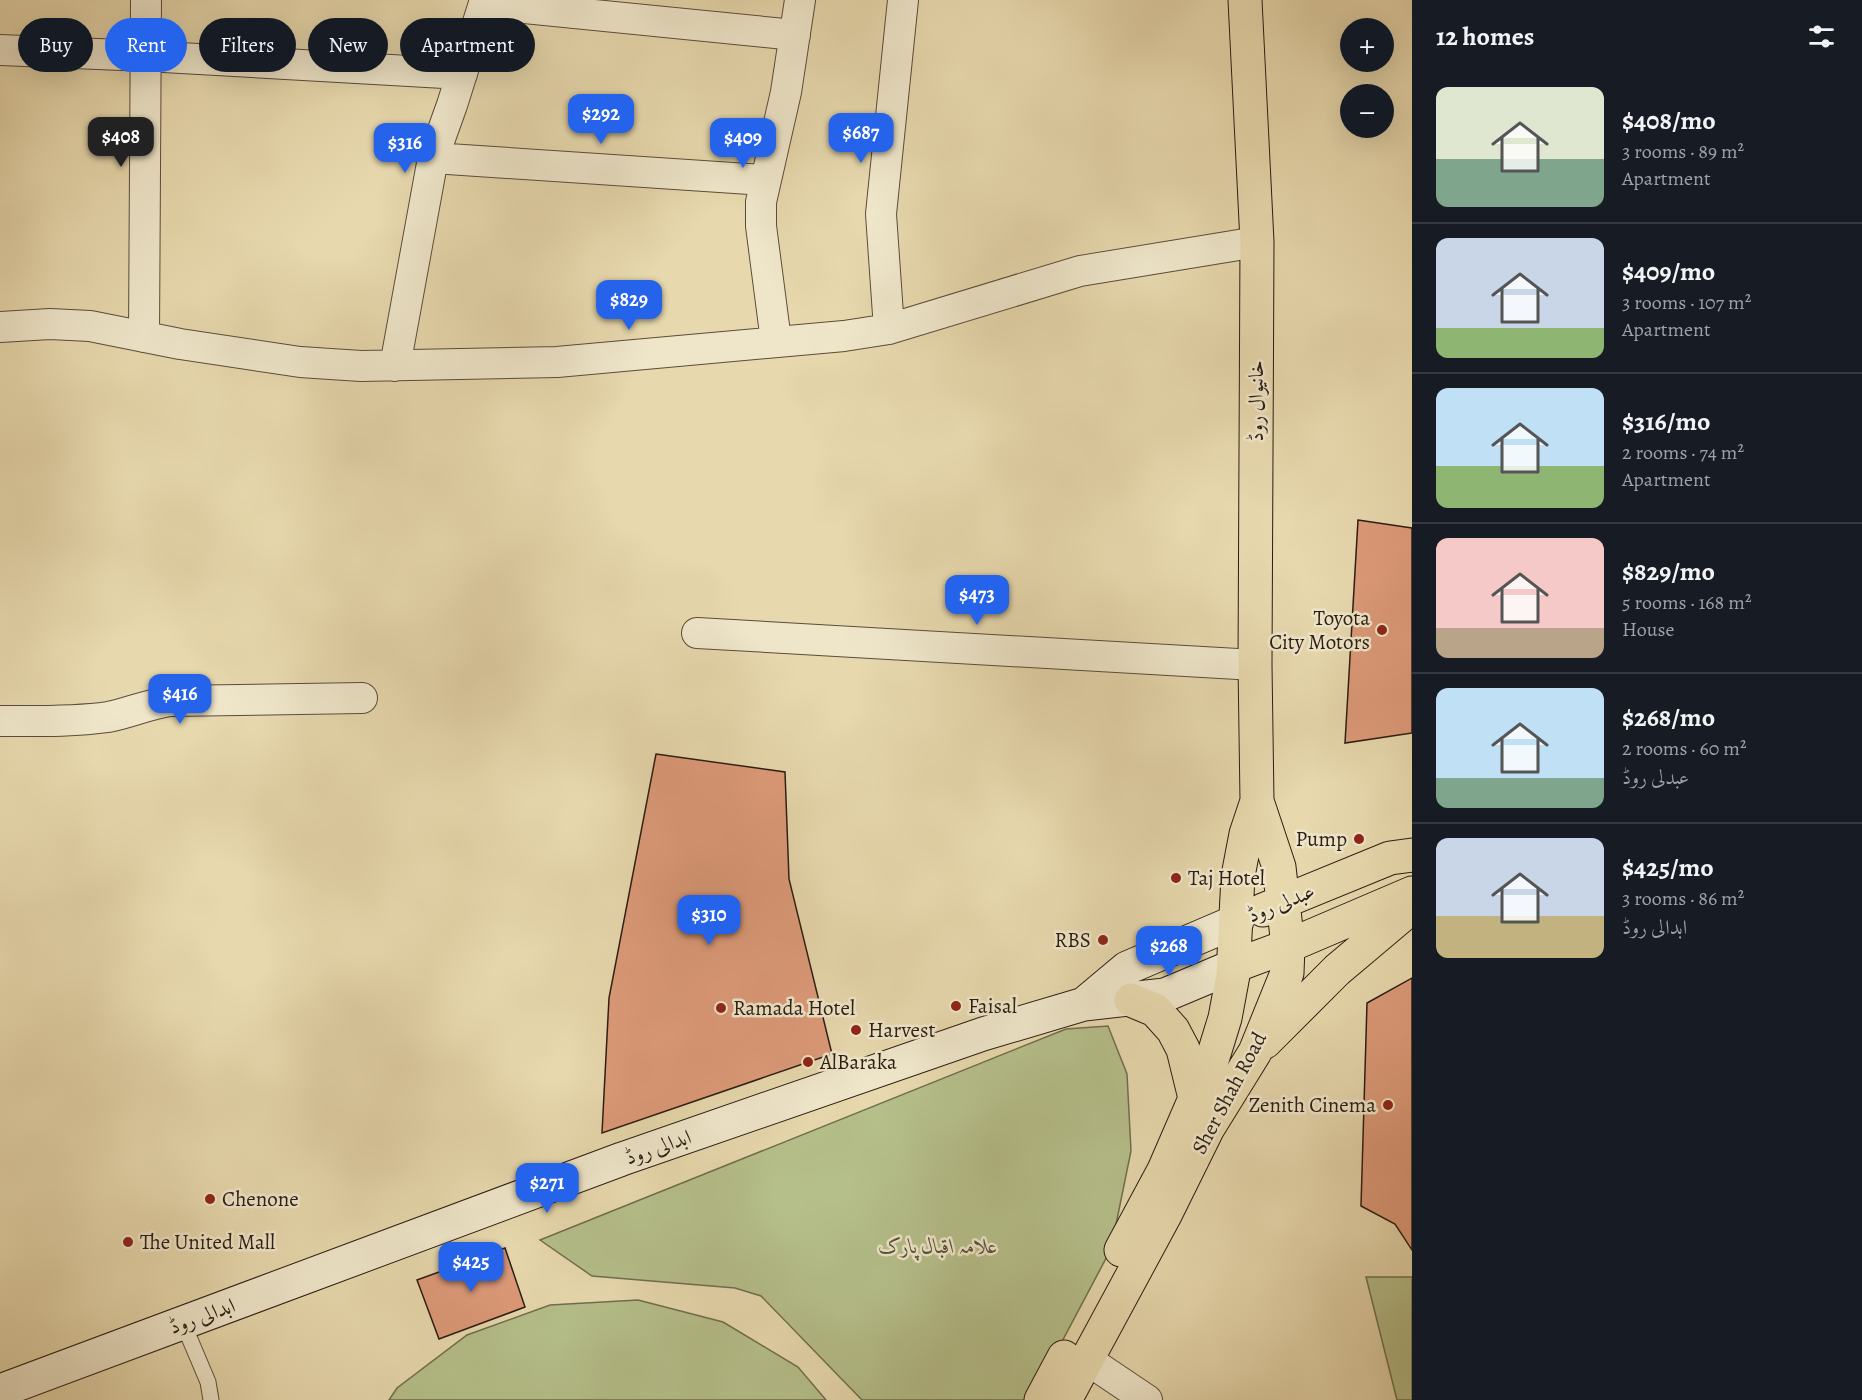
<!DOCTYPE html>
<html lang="en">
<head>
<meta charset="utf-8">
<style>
	body { margin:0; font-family:Alegreya,Amiri,serif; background:#242831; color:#f1f3f6; height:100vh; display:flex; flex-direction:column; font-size:22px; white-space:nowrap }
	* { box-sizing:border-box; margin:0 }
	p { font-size:20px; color:#9ea1a6 }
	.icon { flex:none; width:33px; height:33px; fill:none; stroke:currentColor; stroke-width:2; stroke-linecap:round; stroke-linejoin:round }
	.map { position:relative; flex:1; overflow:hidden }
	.drawer { display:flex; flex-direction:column; background:#171b24; width:450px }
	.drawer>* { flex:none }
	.guide { position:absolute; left:18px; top:18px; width:570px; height:54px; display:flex; gap:12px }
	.controls { position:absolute; left:1340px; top:18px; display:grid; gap:12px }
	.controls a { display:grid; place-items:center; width:54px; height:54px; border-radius:50%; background:#171b24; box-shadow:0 6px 24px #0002; font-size:30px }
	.price { position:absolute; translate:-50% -51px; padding:0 14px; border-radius:12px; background:#2563eb; color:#fff; font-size:20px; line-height:39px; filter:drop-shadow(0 2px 3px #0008) }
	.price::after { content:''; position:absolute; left:50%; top:36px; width:18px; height:14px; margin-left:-9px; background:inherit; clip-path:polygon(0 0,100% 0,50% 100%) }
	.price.active { background:#222; color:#fff }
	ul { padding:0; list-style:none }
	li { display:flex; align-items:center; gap:18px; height:150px; padding:0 24px }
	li+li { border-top:2px solid #363941 }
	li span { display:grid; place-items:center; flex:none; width:168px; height:120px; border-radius:12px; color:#555 }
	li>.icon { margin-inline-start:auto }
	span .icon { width:72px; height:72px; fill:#fffc; stroke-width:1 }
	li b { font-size:26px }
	h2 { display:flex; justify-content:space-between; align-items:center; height:72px; padding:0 24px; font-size:26px }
	.chip { padding:0 21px; border-radius:27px; background:#171b24; box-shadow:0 6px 24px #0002; font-size:21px; line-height:54px }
	.chip.active { background:#2563eb; color:#fff }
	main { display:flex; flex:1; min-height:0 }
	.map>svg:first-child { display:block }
</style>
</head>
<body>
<main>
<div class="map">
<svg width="1412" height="1400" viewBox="0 0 1412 1400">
	<rect width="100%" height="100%" fill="#e7d8ad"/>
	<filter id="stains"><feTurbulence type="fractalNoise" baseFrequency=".00333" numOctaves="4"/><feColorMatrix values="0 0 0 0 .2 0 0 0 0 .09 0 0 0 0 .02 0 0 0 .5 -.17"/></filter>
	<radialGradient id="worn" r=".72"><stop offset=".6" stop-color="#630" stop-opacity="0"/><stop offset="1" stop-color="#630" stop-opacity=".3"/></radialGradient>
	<!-- green -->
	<path fill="#b5bf8a" stroke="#706e4e" stroke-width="1.5" d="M1108,1026L1127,1074L1131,1151L1111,1249L1031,1400H862L761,1296L735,1288L592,1276L540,1240L1066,1029Z
		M1366,1277H1412V1400H1397Z
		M638,1300L723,1322L798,1367L826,1400H389L397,1388L467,1335L550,1305Z"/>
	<!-- building -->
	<path fill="#dd9a79" stroke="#2b1d13" stroke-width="1.5" d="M1358,520L1412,528V733L1345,743Z
		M656,754L785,772L789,879L832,1054L602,1133L609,998Z
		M1412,978V1250L1395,1224L1361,1206L1367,1003Z
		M505,1248L525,1307L439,1339L417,1280Z"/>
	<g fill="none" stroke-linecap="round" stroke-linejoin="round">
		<defs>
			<path id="lane" d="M183,1323L208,1382L211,1400"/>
			<path id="street" d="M484,4L795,35
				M0,50L146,56L462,74
				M433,158L765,180
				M0,327L50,324L90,326L180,344L300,362L361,366L557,362L844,336L889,329L1080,271L1257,242
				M889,329L881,214L903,0
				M144,337L146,0
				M776,341L761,226V202L786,92L800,0
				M395,366L433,158L452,105L485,0
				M697,633L1255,665
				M0,721C35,721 73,722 108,717C129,713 149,704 171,701L362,698
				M1086,1359L1147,1400"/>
			<path id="secondary" d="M1084,1004L1127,968L1237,921
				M0,1391L622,1159L983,1034L1084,1004L1165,995L1234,966"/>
			<path id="primary" d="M1263,910L1390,858L1412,855
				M1234,966L1288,946L1412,893
				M1131,1000L1155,1010L1173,1030L1183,1049L1195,1098
				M1265,1042L1337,970L1412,907
				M1121,1250L1164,1170L1213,1057L1225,1018L1233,975L1238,876L1246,834L1257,801
				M1041,1400L1064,1357
				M1065,1400L1165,1215L1208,1128L1255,1052L1287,973L1288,946L1279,867L1257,801L1255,665L1257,242L1245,0"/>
		</defs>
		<!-- lane casing -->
		<use href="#lane" stroke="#5a4c3a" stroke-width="17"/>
		<!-- street casing -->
		<use href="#street" stroke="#5a4c3a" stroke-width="32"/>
		<!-- secondary casing -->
		<use href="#secondary" stroke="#2b1d13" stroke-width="35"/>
		<!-- primary casing -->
		<use href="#primary" stroke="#2b1d13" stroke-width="35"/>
		<!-- lane -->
		<use href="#lane" stroke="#efe6ca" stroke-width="15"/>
		<!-- street -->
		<use href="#street" stroke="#efe6ca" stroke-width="30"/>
		<!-- secondary -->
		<use href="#secondary" stroke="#efe6ca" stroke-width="33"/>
		<!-- primary -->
		<use href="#primary" stroke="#e7d8ad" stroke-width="33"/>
	</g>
	<!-- markers -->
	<g fill="#8f2418" stroke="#efe6ca" stroke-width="2">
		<circle cx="1382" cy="630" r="6"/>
		<circle cx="1359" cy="839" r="6"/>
		<circle cx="1176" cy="878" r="6"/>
		<circle cx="1103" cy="940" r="6"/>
		<circle cx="956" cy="1006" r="6"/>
		<circle cx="721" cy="1008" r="6"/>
		<circle cx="856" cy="1030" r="6"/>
		<circle cx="808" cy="1062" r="6"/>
		<circle cx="1388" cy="1105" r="6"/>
		<circle cx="210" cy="1199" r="6"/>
		<circle cx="128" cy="1242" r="6"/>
	</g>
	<g text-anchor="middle" stroke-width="5" stroke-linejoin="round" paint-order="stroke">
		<!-- street labels -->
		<g font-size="21" fill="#2b1d13" stroke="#efe6ca">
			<text transform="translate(1256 401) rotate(-90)" y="7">خانیوال روڈ</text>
			<text transform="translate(1281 903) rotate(-22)" y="7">عبدلی روڈ</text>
			<text transform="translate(1229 1093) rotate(-62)" y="7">Sher Shah Road</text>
			<text transform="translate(658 1147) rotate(-19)" y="7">ابدالی روڈ</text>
			<text transform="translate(202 1316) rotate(-20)" y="7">ابدالی روڈ</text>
		</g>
		<!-- poi labels -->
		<g font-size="21" fill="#2b1d13" stroke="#efe6ca" text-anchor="start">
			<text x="1370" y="625" text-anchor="end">Toyota<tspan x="1370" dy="24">City Motors</tspan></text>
			<text x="1347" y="846" text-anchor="end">Pump</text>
			<text x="1188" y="885">Taj Hotel</text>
			<text x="1091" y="947" text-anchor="end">RBS</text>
			<text x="968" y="1013">Faisal</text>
			<text x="733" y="1015">Ramada Hotel</text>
			<text x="868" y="1037">Harvest</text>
			<text x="820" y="1069">AlBaraka</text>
			<text x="1376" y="1112" text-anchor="end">Zenith Cinema</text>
			<text x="222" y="1206">Chenone</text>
			<text x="140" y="1249">The United Mall</text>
		</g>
		<!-- park labels -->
		<g font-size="21" font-style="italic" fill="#544e37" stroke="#efe6ca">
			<text x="938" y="1253">علامہ اقبال پارک</text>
		</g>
	</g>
	<rect width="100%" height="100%" filter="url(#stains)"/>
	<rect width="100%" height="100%" fill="url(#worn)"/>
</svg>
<div class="controls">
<a>+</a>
<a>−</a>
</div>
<b class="price" style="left:601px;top:145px">$292</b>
<b class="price" style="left:861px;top:164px">$687</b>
<b class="price active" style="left:121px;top:168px">$408</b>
<b class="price" style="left:743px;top:169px">$409</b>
<b class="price" style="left:405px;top:174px">$316</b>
<b class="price" style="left:629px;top:331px">$829</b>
<b class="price" style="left:977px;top:626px">$473</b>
<b class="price" style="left:180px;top:725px">$416</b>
<b class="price" style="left:709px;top:946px">$310</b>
<b class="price" style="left:1169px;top:977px">$268</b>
<b class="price" style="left:547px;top:1214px">$271</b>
<b class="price" style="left:471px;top:1293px">$425</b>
<div class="guide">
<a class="chip">Buy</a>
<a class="chip active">Rent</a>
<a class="chip">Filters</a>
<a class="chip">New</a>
<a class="chip">Apartment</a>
</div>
</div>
<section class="drawer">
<h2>12 homes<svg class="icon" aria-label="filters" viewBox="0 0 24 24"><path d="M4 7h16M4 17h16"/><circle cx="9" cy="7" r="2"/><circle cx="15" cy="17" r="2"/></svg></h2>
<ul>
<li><span style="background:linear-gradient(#dfe7d0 60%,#7fa58c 0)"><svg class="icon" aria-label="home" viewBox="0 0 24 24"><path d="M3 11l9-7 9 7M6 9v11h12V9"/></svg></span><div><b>$408/mo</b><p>3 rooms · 89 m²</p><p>Apartment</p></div></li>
<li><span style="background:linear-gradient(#c9d6e8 75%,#8fb573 0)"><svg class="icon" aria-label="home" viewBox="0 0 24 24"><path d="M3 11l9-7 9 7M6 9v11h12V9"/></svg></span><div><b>$409/mo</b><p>3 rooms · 107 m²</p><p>Apartment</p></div></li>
<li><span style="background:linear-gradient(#bfe0f5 65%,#8fb573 0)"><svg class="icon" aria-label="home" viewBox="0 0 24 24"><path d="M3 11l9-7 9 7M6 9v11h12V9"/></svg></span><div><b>$316/mo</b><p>2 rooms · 74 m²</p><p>Apartment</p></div></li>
<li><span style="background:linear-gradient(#f6c9c9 75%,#b9a48a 0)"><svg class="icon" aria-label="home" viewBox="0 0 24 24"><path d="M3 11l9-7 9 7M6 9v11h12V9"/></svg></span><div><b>$829/mo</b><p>5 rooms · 168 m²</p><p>House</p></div></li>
<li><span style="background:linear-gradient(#bfe0f5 75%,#7fa58c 0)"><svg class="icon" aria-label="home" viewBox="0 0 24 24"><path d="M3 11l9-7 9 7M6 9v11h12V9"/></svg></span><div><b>$268/mo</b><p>2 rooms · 60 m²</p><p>عبدلی روڈ</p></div></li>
<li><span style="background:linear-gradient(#c9d6e8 65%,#c2b280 0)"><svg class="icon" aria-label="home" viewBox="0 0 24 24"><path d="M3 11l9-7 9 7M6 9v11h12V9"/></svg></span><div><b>$425/mo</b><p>3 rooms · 86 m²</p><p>ابدالی روڈ</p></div></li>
</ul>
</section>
</main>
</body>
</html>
